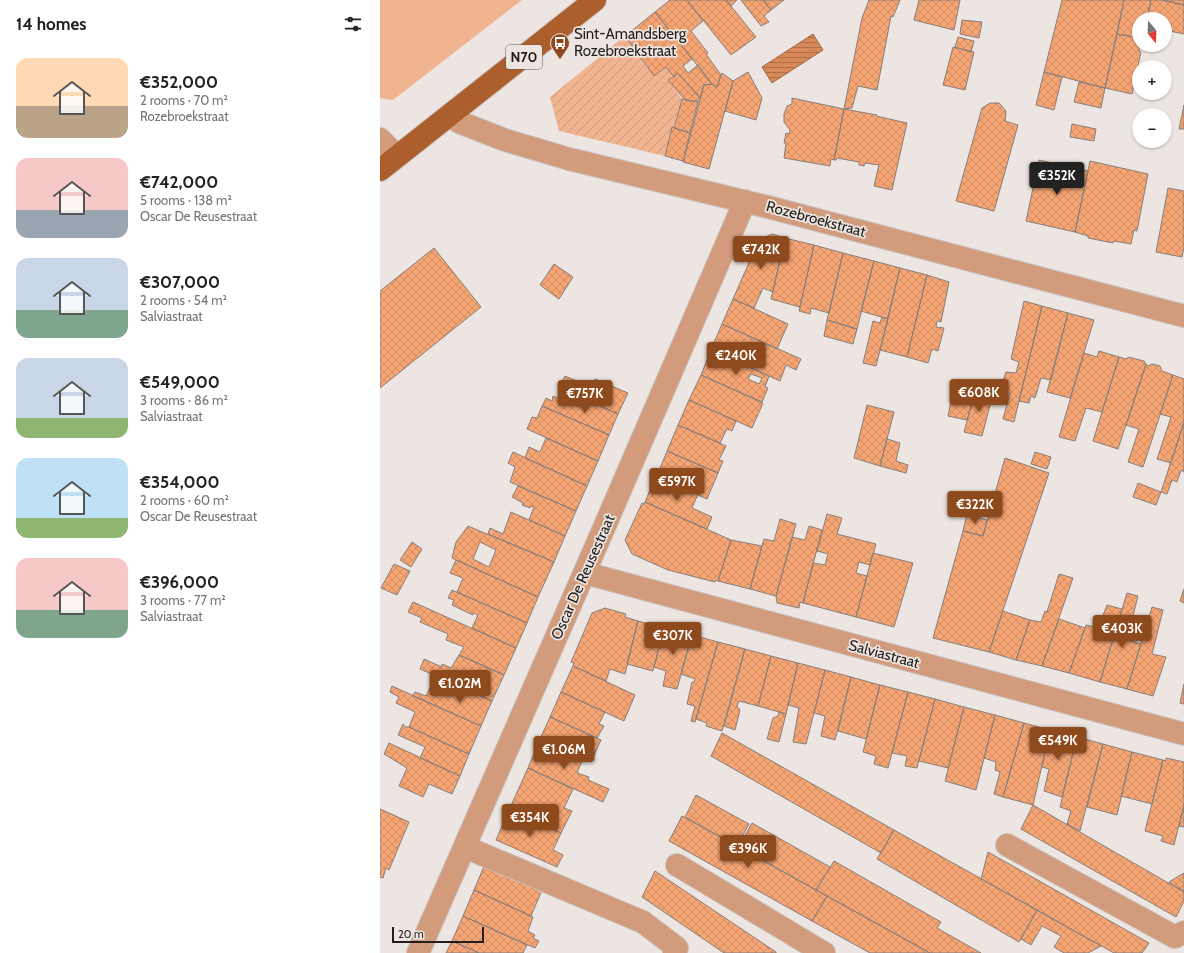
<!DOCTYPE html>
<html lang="en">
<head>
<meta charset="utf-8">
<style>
	body { margin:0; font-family:Cabin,sans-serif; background:#f2f2f2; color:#222; height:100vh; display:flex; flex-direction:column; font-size:15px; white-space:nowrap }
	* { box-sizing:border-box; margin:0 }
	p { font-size:13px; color:#767676 }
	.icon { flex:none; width:22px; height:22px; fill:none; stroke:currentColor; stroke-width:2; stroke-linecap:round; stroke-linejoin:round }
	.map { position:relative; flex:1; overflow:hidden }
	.drawer { display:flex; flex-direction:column; background:#fff; width:380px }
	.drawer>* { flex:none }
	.needle { width:26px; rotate:161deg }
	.tools { position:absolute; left:752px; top:12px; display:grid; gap:8px }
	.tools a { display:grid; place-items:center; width:40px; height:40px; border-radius:50%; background:#fff; box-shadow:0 1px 3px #0004; font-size:20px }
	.scale { position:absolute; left:12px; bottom:10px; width:92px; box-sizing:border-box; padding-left:4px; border:2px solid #211e1c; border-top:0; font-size:11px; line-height:14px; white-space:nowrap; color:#211e1c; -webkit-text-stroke:3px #ede5e1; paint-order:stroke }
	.price { position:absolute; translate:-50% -34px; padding:0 9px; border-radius:4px; background:#8e4a1d; color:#fff; font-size:13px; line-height:26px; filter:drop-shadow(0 1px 2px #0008) }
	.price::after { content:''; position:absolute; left:50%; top:24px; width:12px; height:9px; margin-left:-6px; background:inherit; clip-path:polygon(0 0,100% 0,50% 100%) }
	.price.current { background:#222; color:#fff }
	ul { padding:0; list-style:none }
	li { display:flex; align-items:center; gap:12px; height:100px; padding:0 16px }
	li span { display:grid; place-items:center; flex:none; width:112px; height:80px; border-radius:12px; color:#555 }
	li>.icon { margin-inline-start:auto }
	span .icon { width:48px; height:48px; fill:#fffc; stroke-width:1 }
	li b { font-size:17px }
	h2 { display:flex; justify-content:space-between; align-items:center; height:48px; padding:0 16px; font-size:17px }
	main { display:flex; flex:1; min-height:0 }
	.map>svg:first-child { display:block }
</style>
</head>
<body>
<main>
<section class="drawer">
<h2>14 homes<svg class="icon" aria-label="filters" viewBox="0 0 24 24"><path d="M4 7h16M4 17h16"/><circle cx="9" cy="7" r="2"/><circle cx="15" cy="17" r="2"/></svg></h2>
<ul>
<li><span style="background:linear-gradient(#ffd9b3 60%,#b9a48a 0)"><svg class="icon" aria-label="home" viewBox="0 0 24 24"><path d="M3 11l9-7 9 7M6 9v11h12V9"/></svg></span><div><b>€352,000</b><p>2 rooms · 70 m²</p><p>Rozebroekstraat</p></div></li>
<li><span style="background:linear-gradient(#f6c9c9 65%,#9aa5b1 0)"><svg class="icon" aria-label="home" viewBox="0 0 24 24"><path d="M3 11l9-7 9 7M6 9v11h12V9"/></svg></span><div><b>€742,000</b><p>5 rooms · 138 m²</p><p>Oscar De Reusestraat</p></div></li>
<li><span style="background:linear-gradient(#c9d6e8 65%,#7fa58c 0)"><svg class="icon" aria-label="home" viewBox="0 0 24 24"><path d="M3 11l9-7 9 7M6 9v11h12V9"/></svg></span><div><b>€307,000</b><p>2 rooms · 54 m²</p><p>Salviastraat</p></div></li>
<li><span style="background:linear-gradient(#c9d6e8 75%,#8fb573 0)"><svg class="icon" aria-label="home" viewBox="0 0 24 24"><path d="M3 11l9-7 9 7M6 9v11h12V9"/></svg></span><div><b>€549,000</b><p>3 rooms · 86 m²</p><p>Salviastraat</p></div></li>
<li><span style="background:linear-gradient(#bfe0f5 75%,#8fb573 0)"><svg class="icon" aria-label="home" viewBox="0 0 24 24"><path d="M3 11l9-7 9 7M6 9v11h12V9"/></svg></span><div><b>€354,000</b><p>2 rooms · 60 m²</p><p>Oscar De Reusestraat</p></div></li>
<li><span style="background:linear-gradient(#f6c9c9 65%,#7fa58c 0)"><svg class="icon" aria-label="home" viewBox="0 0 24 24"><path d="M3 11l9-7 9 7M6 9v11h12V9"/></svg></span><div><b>€396,000</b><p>3 rooms · 77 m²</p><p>Salviastraat</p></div></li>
</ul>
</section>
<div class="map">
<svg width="804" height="953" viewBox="0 0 804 953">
	<defs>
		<pattern id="garden-furrows" width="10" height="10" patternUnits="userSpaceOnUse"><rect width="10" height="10" fill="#f1b491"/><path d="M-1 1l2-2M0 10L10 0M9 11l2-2" fill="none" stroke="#ce9a7c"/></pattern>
		<pattern id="water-rules" width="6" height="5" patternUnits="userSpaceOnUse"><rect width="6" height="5" fill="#d78758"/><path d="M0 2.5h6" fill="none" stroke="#ae6e48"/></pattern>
		<pattern id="building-cross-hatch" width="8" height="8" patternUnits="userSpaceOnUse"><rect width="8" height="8" fill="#f5a473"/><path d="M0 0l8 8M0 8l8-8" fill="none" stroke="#d28d63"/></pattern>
	</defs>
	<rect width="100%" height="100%" fill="#ede5e1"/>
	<!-- grass -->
	<path fill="#f1b491" d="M0,0H142L13,100L0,98Z"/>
	<!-- garden -->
	<path fill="url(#garden-furrows)" d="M245,36L274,76L286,67L293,75L288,80L302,99L285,156L179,131L170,97Z"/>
	<!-- water -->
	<path fill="url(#water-rules)" stroke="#a06846" d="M433,34L443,50L392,83L382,67Z"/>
	<!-- building -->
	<path fill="url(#building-cross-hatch)" stroke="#877f7b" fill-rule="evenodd" d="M290,0H307L323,21L311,31L328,53L326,54L341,75L337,87L332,84L275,12Z
		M307,0H346L376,37L351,55Z
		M346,0H357L351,6Z
		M361,0H383L391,10L384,16L389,22L381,26Z
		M383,0H404L391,10Z
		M489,0H520L513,17L511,16L497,90L478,86L472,108L464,109L482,18Z
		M539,0H580L574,30L534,20Z
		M682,0H744L725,88L664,72Z
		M744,0H771L767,19H759V38L737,34Z
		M771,0H782L804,5V34L785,30V19H767Z
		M782,0H804V5Z
		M275,12L312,59L303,66L308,73L318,65L332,84L324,85L320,98L298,73L294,77L286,67L274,76L245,36Z
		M582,20L602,22L599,38L580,34Z
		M737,34L759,38V51L761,52L752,94L725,88Z
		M578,37L594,41L591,52L575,47Z
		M573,47L594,52L585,90L563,85Z
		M368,72L382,98L376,120L345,111L353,81Z
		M664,72L682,77L674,110L656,105Z
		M298,73L320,98L318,102L305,100L288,80Z
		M342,73L353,81L329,169L303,162L324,85L332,84L337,87Z
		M699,82L725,88L721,108L694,102Z
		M412,98L464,109L454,160L451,159L450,166L404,158L406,143H404L406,133L409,134L410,130L404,122V114L407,106L412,104Z
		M302,99L318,102L310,133L294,128Z
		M610,103H619L626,111L625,121L638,125L614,211L576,201L602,108Z
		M804,105V129H799Z
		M464,109L497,115L496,116L527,123L512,190L494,186L499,165L485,163L484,166L479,165V162L457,158L456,160H454Z
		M692,124L716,129L714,141L690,137Z
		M292,127L310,133L303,161L285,156Z
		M659,160L708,171L695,232L646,221Z
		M710,161L768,174L757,231L754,230L751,244L734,241L733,243L708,238V236L695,232Z
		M788,188L804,191V247L802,257L776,252Z
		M392,234L405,238L393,292L383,288L374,308L353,299L379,240Z
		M405,238L434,245L420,307L391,299Z
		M434,245L463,253L449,313L431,308L430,314L419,311Z
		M54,248L101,307L0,388V291Z
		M463,253L494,261L477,329L447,320Z
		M494,261L520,268L508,319L481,311Z
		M174,264L193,277L179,299L160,285Z
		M520,268L547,275L527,357L500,350Z
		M547,275L569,282L561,322L557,321L556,327L564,328L558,351L552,349L548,363L527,357Z
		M353,299L408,324L397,349L342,324Z
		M644,301L662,306L634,422L623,419L630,393L624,391L627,383L623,381L626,372L636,373L639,362L631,359Z
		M662,306L688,313L671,380L661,378L655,398L651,396L649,403L639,401Z
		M688,313L714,320L690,398L667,392Z
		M502,317L508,319L496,366L483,363L493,321L500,323Z
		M447,320L477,329L473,344L444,336Z
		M342,324L421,359L416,370L406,365L400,381L331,350Z
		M331,350L389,376L385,387L388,388L382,402L321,375ZM371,374L382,378L379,384L368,379Z
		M719,351L739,357L722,412L706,408L695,441L679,437L704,353L717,357Z
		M739,357L747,359L748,357L764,361L766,364L738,449L713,441Z
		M766,364L768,366L772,364L780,366L782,371L793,375L763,467L748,462L759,429L746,425Z
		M321,375L383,403L372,428L309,400Z
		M793,375L804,379V422L791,463L777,459L791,417L780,414Z
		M185,376L211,387L215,379L248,393L238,414L179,388Z
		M575,382L596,387L587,420L568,416Z
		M596,389L613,394L602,436L584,432Z
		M173,396L198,407L202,398L238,414L229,435L162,406L166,398L172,401Z
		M309,400L356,421L352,431L347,429L340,443L298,425Z
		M487,405L514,412L500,466L474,458Z
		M162,406L229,435L218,461L147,429L152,417L157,418Z
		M804,422V472L801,470L797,482L792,480L787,494L781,492Z
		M298,425L346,446L339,460L343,461L338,473L287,451Z
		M166,438L218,461L207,486L145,458L149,447L160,452Z
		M507,439L520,443L516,461L528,465L526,473L500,466Z
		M287,451L338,473L327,499L277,476Z
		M133,452L207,486L196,511L130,482L135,467L128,463Z
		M655,452L671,457L667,469L651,464Z
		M625,458L669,473L609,652L553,638L583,531L603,536Z
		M276,476L318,494L312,508L332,517L327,529L265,502Z
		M758,483L781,492L776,505L753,497Z
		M138,486L196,511L185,536L149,520L154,507L151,506L150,508L142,505L143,503L132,497Z
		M265,502L351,540L338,581L336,580L335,582L288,570L252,554L245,540L262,503L264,504Z
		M131,512L185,536L174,562L108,534L110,528L123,534Z
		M447,514L462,518L457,534L496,544L490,565L479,562L476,573L487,576L476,617L423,603L433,563L445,565L448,554L437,551Z
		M587,514L607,520L603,536L583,531Z
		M400,519L416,524L396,596L370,589L384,539L394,541Z
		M88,526L174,562L158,597L72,558L76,542ZM100,542L116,550L109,567L93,559Z
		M429,526L442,530L423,603L420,602L419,608L397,603L396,596L412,537L425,540Z
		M351,540L382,546L370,589L338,581Z
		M32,542L42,549L31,567L20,560Z
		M493,553L533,563L514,627L476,617Z
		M76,560L158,597L147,623L77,592L83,578L70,573Z
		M14,564L30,571L17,595L1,588Z
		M679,574L693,578L662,666L636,660L650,620L661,622L665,611L667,612Z
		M804,589V603L800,601Z
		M72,590L147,623L136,648L92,628L98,615L94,613L93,615L72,605L74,600L68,598Z
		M747,593L758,596L747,640L761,644L747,689L720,682Z
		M33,602L136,648L124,675L79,655L84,647L66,640L68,634L40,622L42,618L28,612Z
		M727,605L742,609L720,682L689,673L706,625L718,628Z
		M772,607L783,610L772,654L786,657L773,696L747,689Z
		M225,608L246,614L245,617L258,621L245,674L230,669L226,681L193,666L194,663L191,662L212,613Z
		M623,611L650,620L636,660L609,652Z
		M679,619L705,628L689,673L662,666Z
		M258,621L284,628L273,671L247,664Z
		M284,628L312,635L297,689L283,686L286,671L274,667Z
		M312,635L338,642L315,722L311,721L315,706L307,704L312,682H314L315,679L301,674Z
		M338,642L365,649L342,731L326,726L327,723L316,719Z
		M365,649L391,656L378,706L359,701L357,706L360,710L355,730L344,726Z
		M79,655L124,675L112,701L40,669L44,659L62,667V664L71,668Z
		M391,656L418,663L406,714L378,706Z
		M418,663L445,670L426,744L413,742L419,708L408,705Z
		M193,666L255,695L244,721L181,692Z
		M445,670L471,677L455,740L441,736L445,716L434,713Z
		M471,677L500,685L486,739L458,731Z
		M804,684V704L800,703Z
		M75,685L112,701L101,726L33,696L35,692L46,696L50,688L69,697Z
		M500,685L528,692L508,768L494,764L496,756L483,752Z
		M12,686L101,726L89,754L29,727L35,712L16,703L19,697L10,692Z
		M181,692L225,712L219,724L224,726L217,738L170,717Z
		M528,692L555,699L537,768L525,766L527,756L512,753Z
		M555,699L584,707L568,768L539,761Z
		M584,707L615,715L596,790L565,781Z
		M399,712L406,714L399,742L387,739L393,718L398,716Z
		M615,715L644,723L623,797L614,794L620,772L615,770L616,762L604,758Z
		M170,717L221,740L211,762L160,739Z
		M644,723L670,730L653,805L623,797Z
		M23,724L26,727H29L89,754L80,776L40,758L45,747L18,735Z
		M670,730L697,737L682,797L664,791L669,769L662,767Z
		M342,733L514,830L501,853L331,756Z
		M697,737L723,744L700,831L687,824L691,811L680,807Z
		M160,739L203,758L197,773L209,777L208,780L229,789L223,802L148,768Z
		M9,743L80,776L72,794L49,784L43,797L19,786L27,768L4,754Z
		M723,744L752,752L737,815L707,807Z
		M752,752L783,760L772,804L741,796Z
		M786,758L804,762V805L794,845L781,841L783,836L765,831L783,760L786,761Z
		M148,768L193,789L184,808L192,811L181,833L129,810Z
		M316,795L369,824L357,846L305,817Z
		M653,805L804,892V901L796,917L641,829Z
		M804,805V827L799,826Z
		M0,809L29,822L9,870L6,868L3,878L0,877Z
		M129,810L181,833L173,850L183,855L177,867L116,840Z
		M302,816L447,896L432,921L289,841Z
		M372,823L450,867L436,890L359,847Z
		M514,830L657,910L639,942L497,859Z
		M608,852L769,943L762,953H734L601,879Z
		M454,861L561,922L557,928L601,953H550L436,890Z
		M105,864L162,890L151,916L94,890Z
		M275,871L396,952V953H344L262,897Z
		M804,873V892L789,882Z
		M94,890L153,917L148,931L155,935L153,938L159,941L155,948L83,916Z
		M447,896L550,953H490L432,921Z
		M657,910L721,946L708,953H684L674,947L681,936L662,926L651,945L641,939Z
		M83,916L147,945L143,953H99L72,941Z
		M72,941L99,953H66Z"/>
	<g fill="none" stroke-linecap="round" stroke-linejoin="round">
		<defs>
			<path id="minor" d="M72,114L79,122L125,140L189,159L388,207L804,316
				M0,139L17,156
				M205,573L804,734
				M627,845L795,937L804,932
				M85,847L263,922L297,948L294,953
				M297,865L444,953
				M38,953L220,537L365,201"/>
			<path id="major" d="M0,170L215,0"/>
		</defs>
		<!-- minor casing -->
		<use href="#minor" stroke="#c8c1be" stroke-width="24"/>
		<!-- major casing -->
		<use href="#major" stroke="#c8c1be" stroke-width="24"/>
		<!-- minor -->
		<use href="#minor" stroke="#d29b7c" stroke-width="22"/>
		<!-- major -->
		<use href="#major" stroke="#ac5e2c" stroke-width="22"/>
	</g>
	<!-- icons -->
	<defs>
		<symbol id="bus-pin" viewBox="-11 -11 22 30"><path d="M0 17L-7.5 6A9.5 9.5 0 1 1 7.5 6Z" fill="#8e4a1d" stroke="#ede5e1"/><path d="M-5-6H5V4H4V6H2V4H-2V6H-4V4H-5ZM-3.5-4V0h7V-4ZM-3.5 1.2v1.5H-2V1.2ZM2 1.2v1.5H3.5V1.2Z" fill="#fff"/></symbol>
	</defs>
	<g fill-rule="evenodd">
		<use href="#bus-pin" x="169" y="32" width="22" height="30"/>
	</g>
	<g text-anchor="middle" stroke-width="3.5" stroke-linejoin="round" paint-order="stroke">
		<!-- shield labels -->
		<rect fill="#ede5e1" stroke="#5e5a57" stroke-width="1" x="126" y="45" width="36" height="24" rx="3"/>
		<g font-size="14" font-weight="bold" fill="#211e1c">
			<text x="144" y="62">N70</text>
		</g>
		<!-- poi labels -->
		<g font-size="15" fill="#211e1c" stroke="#ede5e1" text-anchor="start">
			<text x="194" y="39">Sint-Amandsberg<tspan x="194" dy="17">Rozebroekstraat</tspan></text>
		</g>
		<!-- street labels -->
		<g font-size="15" fill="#211e1c" stroke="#ede5e1">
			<text transform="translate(436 219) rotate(15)" y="5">Rozebroekstraat</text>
			<text transform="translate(203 577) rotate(-66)" y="5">Oscar De Reusestraat</text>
			<text transform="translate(504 654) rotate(15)" y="5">Salviastraat</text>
		</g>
	</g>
</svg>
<div class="tools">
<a><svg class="needle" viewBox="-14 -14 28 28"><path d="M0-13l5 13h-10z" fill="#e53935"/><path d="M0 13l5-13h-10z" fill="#767676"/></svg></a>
<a>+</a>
<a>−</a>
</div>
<div class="scale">20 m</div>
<b class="price current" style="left:677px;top:196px">€352K</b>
<b class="price" style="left:381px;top:270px">€742K</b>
<b class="price" style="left:356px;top:376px">€240K</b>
<b class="price" style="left:599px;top:413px">€608K</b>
<b class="price" style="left:205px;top:414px">€757K</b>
<b class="price" style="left:297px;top:502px">€597K</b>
<b class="price" style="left:595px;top:525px">€322K</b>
<b class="price" style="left:742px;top:649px">€403K</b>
<b class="price" style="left:293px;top:656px">€307K</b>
<b class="price" style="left:80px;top:704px">€1.02M</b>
<b class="price" style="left:678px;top:761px">€549K</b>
<b class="price" style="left:184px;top:770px">€1.06M</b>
<b class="price" style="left:150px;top:838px">€354K</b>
<b class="price" style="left:368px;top:869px">€396K</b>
</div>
</main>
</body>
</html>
